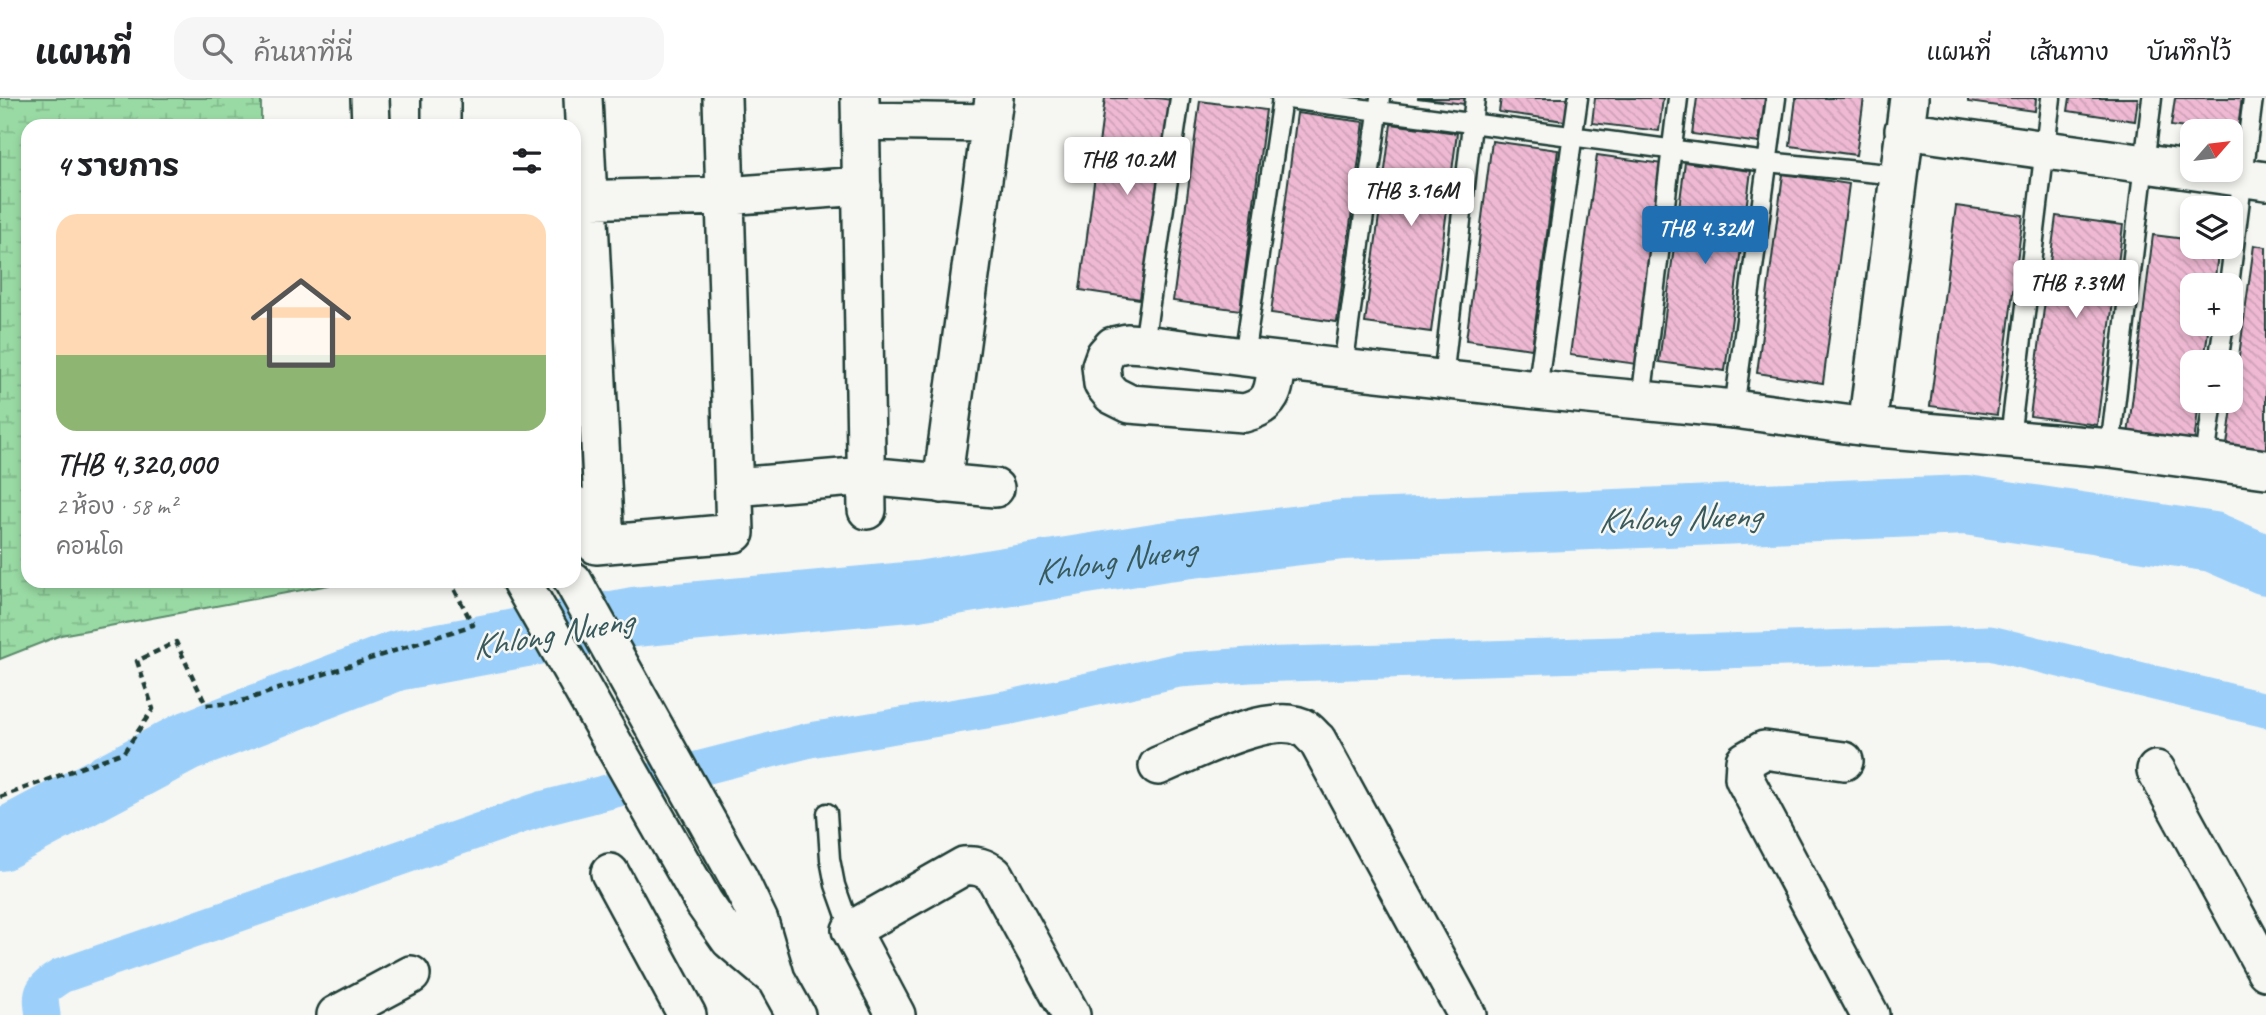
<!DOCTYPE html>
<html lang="th">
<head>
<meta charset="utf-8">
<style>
	body { margin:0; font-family:Caveat,"Playpen Sans Thai",sans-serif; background:#f6f6f6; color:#202124; height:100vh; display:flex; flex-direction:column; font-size:26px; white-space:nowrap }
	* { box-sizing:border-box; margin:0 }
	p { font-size:23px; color:#757577 }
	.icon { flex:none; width:38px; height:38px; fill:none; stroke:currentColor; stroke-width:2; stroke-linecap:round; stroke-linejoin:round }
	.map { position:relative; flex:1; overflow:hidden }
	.panel { position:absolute; left:21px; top:21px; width:560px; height:469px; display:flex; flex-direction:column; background:#fff; border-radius:21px; box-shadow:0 4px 10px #0003 }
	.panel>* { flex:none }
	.needle { width:46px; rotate:62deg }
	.tools { position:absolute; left:2180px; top:21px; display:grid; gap:14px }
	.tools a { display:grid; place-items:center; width:63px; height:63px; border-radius:14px; background:#fff; box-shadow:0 4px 10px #0003; font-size:35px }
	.price { position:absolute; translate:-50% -60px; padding:0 16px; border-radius:7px; background:#fff; color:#222; font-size:23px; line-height:46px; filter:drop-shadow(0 2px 4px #0008) }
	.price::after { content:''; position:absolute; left:50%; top:42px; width:21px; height:16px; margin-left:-10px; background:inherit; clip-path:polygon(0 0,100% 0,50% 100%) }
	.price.on { background:#1f6fb2; color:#fff }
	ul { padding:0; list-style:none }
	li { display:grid; align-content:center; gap:14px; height:371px; padding:0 35px }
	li+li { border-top:2px solid #e0e0e0 }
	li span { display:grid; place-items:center; height:217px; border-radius:21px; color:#555 }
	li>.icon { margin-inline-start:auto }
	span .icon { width:126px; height:126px; fill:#fffc; stroke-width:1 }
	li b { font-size:30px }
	h2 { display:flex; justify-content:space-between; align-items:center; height:84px; padding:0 35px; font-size:30px }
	header { display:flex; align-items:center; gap:42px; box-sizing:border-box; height:98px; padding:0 35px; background:#fff; border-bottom:2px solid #e0e0e0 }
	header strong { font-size:33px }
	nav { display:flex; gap:38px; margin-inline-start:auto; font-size:24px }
	.search { width:490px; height:63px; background:#f6f6f6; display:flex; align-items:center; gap:18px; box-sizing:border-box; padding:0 24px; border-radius:21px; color:#757577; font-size:26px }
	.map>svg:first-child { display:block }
</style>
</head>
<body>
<header>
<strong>แผนที่</strong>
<div class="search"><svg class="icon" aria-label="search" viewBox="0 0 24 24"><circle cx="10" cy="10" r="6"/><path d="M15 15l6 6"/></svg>ค้นหาที่นี่</div>
<nav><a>แผนที่</a><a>เส้นทาง</a><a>บันทึกไว้</a></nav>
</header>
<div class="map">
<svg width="2266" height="917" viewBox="0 0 2266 917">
	<defs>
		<pattern id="wetland-marsh" width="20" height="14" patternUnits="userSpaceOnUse" patternTransform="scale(1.75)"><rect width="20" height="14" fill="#99daa4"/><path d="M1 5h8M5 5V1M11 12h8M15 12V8" fill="none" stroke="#83bc8e"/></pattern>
		<pattern id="building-back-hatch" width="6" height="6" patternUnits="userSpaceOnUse" patternTransform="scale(1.75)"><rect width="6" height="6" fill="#efb9d3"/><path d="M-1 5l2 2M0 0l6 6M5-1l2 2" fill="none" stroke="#cca0b6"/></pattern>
	</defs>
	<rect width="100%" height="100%" fill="#f6f6f2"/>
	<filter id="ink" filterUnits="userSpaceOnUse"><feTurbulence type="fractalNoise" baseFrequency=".0143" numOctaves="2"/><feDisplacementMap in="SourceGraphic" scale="14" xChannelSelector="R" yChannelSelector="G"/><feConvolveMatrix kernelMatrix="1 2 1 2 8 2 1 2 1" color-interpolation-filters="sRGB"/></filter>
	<g filter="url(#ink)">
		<!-- wetland -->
		<path fill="url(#wetland-marsh)" stroke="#5c8c6c" stroke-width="2" d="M0,0H261V28H28V483H350L61,537L0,561Z"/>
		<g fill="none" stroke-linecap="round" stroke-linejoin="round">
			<!-- canal -->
			<path stroke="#9cd0fa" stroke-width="35" d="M43,917C39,893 41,891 61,878L541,711L810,642L1011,609L1179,572L1250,567L1990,545L2266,612"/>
			<!-- river -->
			<path stroke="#9cd0fa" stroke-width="60" id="s1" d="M0,743L186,644L396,563L634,519L918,493L1167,453L1342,432L1966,407L2213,444L2266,467"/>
		</g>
		<!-- building -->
		<path fill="url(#building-back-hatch)" stroke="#1f3d34" stroke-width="2" d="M1105,0H1157L1173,2L1147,202L1080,192Z
			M1417,0H1465L1464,6Z
			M1501,0H1568L1565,23L1499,14Z
			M1595,0H1663L1659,33L1592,25Z
			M1697,0H1765L1759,45L1692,36Z
			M1796,0H1864L1856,57L1790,48Z
			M1968,0H2036L2035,13L1968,4Z
			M2070,0H2138L2135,23L2068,13Z
			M2175,0H2242L2237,38L2231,37V33H2205L2171,28Z
			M1200,3L1266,12L1240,212L1173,203Z
			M1297,15L1364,24L1337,224L1271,215Z
			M1391,26L1457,35L1431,234L1365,225Z
			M1492,43L1558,52L1532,251L1466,242Z
			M1597,57L1663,66L1637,266L1570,257Z
			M1685,64L1751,73L1725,273L1659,264Z
			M1783,76L1849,86L1823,285L1757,275Z
			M1956,108L2023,117L1997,317L1930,308Z
			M2056,118L2123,127L2097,327L2030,318Z
			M2153,137L2193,142V149H2219L2214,187H2193V226H2209L2204,264H2193V303H2199L2194,346L2128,337Z
			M2254,147L2266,149V352L2227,347Z"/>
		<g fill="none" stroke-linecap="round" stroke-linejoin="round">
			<defs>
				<path id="service" d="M1281,0L1767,64L1898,77
					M2229,187L2253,0
					M1144,246L1180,0
					M1244,259L1282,0
					M2218,264L2224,226
					M1343,270L1380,0
					M1443,281L1475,0
					M1537,292L1578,0
					M1641,303L1678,0
					M1734,311L1776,0
					M2010,340L2051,0
					M2110,350L2152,0
					M2205,361L2213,303
					M827,715L830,761L835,787L851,832"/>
				<path id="minor" d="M370,0L371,28
					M441,0V28
					M583,0L605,446
					M860,0L867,412
					M860,23L991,25
					M1904,32L2266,83
					M574,102L725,98L862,88
					M1277,263C1274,290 1275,307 1244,315L1130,306L1112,297L1103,286L1101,268L1105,257L1113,248L1127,245L1144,246L1244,259L1537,292L1734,311L1867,329L1909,0
					M1867,329L2110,350L2266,371
					M942,386L994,0
					M734,389L866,378L995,390
					M574,407L596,447L735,435L722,0
					M521,483L704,805L730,842L776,881
					M573,483L739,781L759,823L776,881L796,917
					M1844,663L1764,652L1745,663L1744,680L1870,917
					M1158,668C1190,655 1274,610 1305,631C1309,633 1313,639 1317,642L1467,917
					M2156,672L2266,873
					M610,775L687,917
					M336,917L411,877
					M896,917L851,832L964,768C976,767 984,769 994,777L1071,917"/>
			</defs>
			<!-- service casing -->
			<use href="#service" stroke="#1f3d34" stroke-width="23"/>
			<!-- minor casing -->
			<use href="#minor" stroke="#1f3d34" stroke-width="42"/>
			<!-- path -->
			<path stroke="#1f3d34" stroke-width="4.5" stroke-dasharray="7 5" stroke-linecap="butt" d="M0,699L124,654L153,611L137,563L176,544L206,607L236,605L473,527L450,483"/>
			<!-- service -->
			<use href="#service" stroke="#f6f6f2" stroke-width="18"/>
			<!-- minor -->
			<use href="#minor" stroke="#f6f6f2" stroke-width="37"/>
		</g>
	</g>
	<g text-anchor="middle" stroke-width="5" stroke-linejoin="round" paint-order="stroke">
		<!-- water labels -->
		<g font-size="35" font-style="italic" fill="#385a5c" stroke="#f6f6f2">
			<text transform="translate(1679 419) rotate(-2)" y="12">Khlong Nueng</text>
			<text dy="12" stroke="none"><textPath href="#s1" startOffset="1162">Khlong Nueng</textPath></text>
			<text transform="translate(552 535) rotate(-10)" y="12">Khlong Nueng</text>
		</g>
	</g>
</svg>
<div class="tools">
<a><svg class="needle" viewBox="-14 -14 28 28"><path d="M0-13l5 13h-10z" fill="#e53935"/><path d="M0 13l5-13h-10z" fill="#757577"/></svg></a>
<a><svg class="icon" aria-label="layers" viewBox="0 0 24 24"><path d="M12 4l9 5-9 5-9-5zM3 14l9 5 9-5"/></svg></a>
<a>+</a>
<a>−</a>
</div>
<b class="price" style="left:1127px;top:99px">THB 10.2M</b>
<b class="price" style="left:1411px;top:130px">THB 3.16M</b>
<b class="price on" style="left:1705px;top:168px">THB 4.32M</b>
<b class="price" style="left:2076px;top:222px">THB 7.39M</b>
<section class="panel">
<h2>4 รายการ<svg class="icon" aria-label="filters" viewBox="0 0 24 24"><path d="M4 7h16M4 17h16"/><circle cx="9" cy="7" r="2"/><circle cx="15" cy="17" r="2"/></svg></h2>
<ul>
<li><span style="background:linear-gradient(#ffd9b3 65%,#8fb573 0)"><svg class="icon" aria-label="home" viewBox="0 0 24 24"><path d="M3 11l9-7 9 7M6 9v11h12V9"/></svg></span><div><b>THB 4,320,000</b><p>2 ห้อง · 58 m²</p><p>คอนโด</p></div></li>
</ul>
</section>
</div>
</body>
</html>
